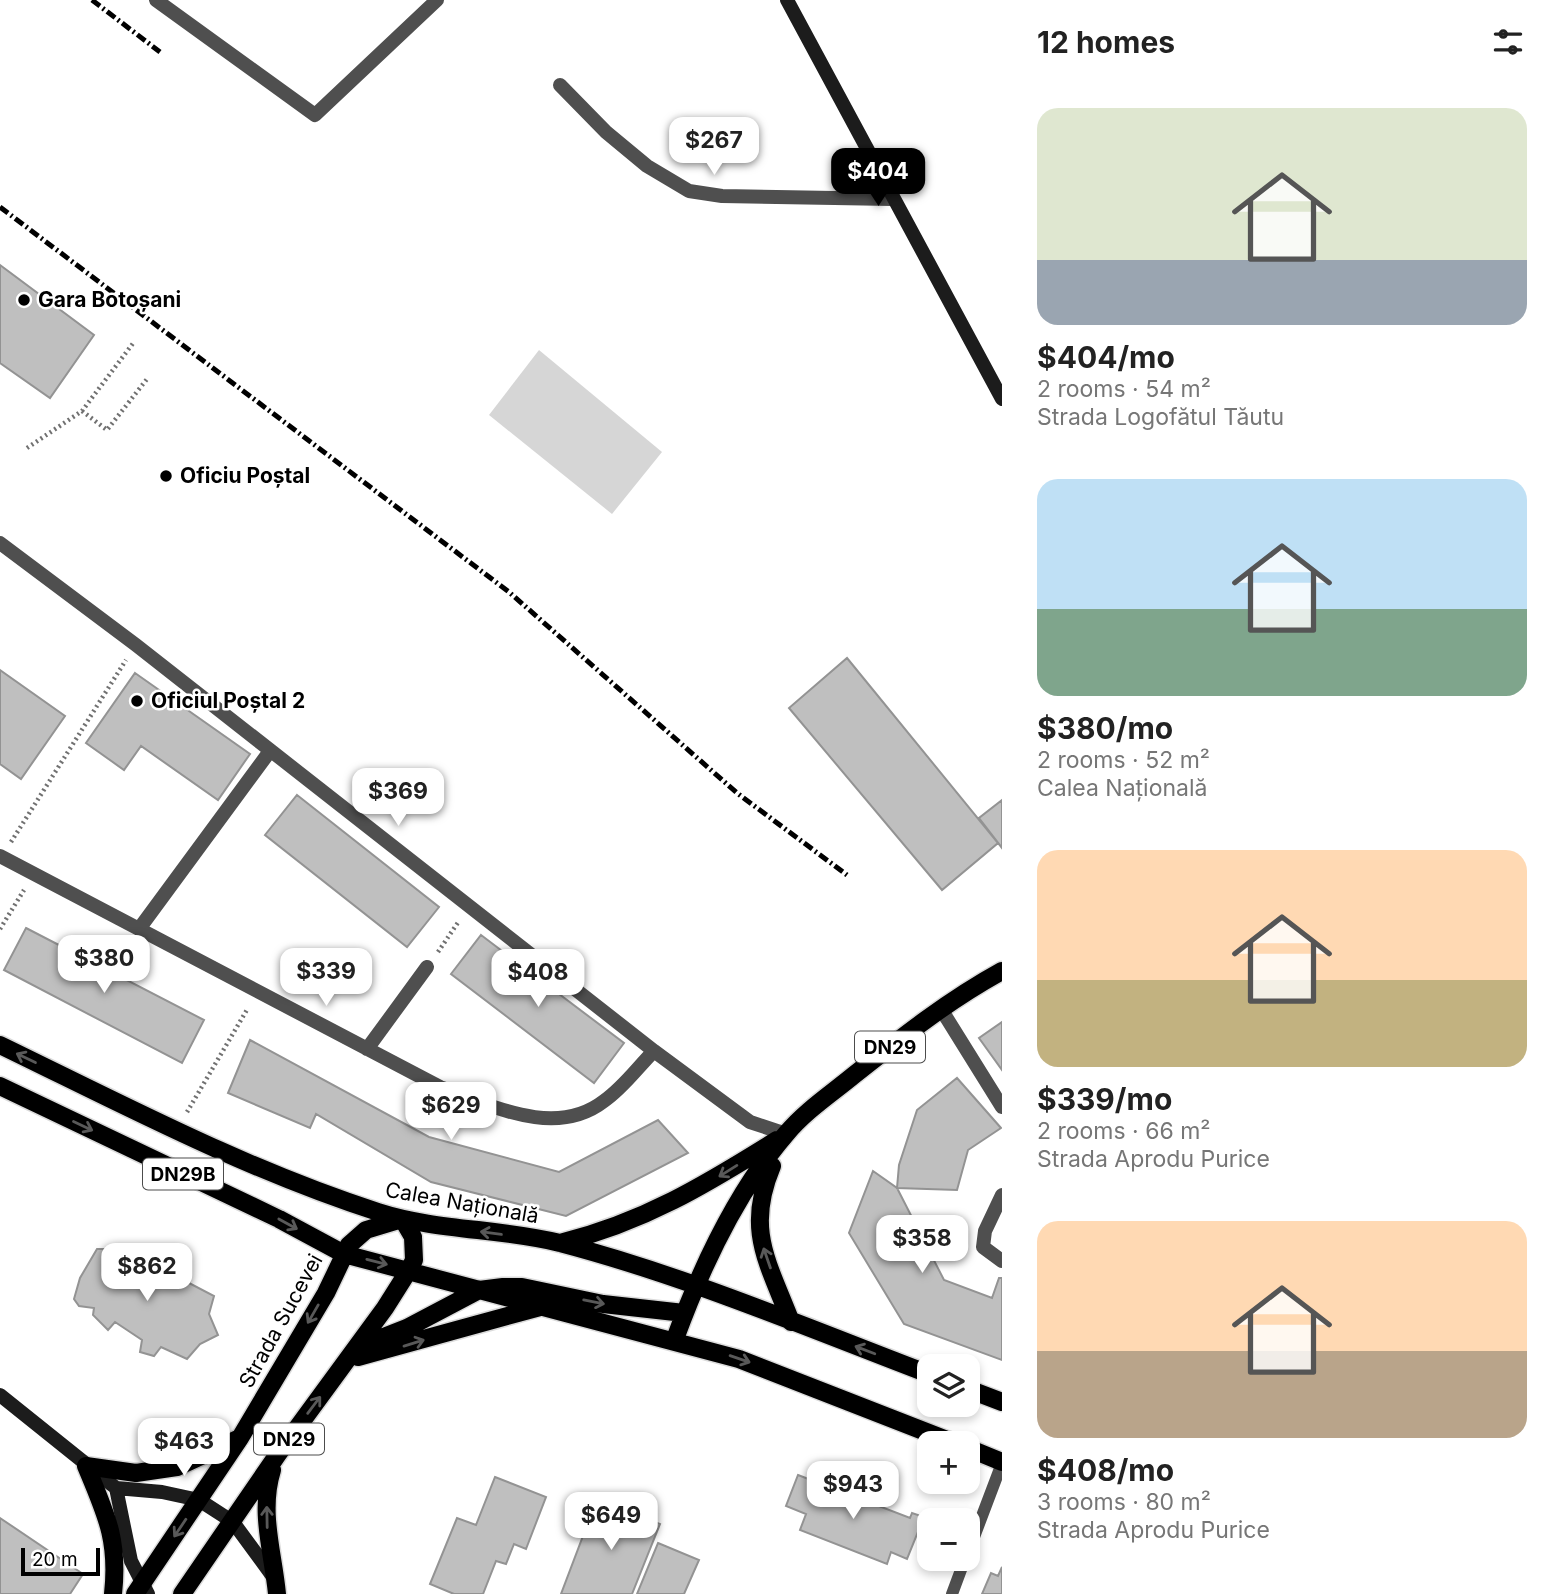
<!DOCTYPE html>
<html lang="en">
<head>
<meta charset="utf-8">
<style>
	body { margin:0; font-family:Inter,sans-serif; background:#f2f2f2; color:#222; height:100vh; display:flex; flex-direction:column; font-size:26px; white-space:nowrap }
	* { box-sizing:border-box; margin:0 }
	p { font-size:23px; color:#767676 }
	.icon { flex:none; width:38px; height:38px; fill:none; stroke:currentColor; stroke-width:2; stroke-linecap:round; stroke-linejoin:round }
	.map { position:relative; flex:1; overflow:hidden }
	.drawer { display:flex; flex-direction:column; background:#fff; width:560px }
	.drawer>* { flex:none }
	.tools { position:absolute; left:917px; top:1354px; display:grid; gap:14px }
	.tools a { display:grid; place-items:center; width:63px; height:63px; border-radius:14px; background:#fff; box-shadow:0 4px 10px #0003; font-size:35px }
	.scale { position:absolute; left:21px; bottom:18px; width:79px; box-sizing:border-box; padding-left:7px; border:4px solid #000; border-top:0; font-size:19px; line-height:24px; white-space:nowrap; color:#000; -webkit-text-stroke:5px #fff; paint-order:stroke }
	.price { position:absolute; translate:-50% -60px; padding:0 16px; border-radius:14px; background:#fff; color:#222; font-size:23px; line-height:46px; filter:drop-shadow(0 2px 4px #0008) }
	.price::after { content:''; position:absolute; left:50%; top:42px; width:21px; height:16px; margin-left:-10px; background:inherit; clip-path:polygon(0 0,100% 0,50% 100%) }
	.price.active { background:#000; color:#fff }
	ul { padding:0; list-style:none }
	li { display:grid; align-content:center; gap:14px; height:371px; padding:0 35px }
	li span { display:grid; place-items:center; height:217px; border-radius:21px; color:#555 }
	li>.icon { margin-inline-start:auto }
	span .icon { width:126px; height:126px; fill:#fffc; stroke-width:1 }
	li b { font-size:30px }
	h2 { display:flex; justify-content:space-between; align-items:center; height:84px; padding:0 35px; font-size:30px }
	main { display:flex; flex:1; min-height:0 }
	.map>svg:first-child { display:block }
</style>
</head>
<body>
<main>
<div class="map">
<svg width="1002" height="1594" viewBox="0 0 1002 1594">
	<rect width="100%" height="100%" fill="#fff"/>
	<!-- green -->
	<path fill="#d6d6d6" d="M539,350L662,452L612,514L489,415Z"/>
	<!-- building -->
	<path fill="#bfbfbf" stroke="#939393" stroke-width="2" d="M0,265L94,335L50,398L0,363Z
		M847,658L998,843L942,890L789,708Z
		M0,670L65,716L21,779L0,764Z
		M135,673L250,754L218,800L141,746L124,770L86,743Z
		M297,795L439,907L407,947L265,835Z
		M1002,800V848L979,818Z
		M26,928L204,1020L182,1063L4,970Z
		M481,935L624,1043L594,1083L451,974Z
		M1002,1022V1070L979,1038Z
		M250,1040L429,1137L559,1172L658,1120L688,1153L566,1216L431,1182L316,1114L310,1128L228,1093Z
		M957,1078L1001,1128L968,1150L957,1190L897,1188L899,1165L917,1110Z
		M873,1171L897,1188L944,1280L992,1298L999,1278H1002V1360L904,1324L849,1233Z
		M97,1249H114L116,1258H126L127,1250L160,1273L176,1274L180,1268L186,1270L189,1283L214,1296L209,1314L218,1335L200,1344L187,1359L161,1347L154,1356L140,1352L142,1340L115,1322L108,1330L93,1315L94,1308L79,1306L74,1299L80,1278Z
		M798,1475L910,1518L912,1513L924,1517L907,1559L891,1552L887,1564L800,1530L806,1514L786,1506Z
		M495,1477L546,1497L526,1549L514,1544L506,1564L496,1561L483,1594H454L430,1584L457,1518L476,1525Z
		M597,1499L660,1524L632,1594H561Z
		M0,1518L83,1574L70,1594H0Z
		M658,1543L699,1560L684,1594H637Z
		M1002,1567V1594H982L991,1573L998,1576Z"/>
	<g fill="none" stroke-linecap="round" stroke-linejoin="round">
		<defs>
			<path id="primary" d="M0,1045C124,1105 247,1170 378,1212C437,1231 500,1228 560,1243C686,1276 808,1328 929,1374
				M0,1086L279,1219L344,1254L739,1359L957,1444
				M772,1166C745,1230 768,1262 791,1322
				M560,1243C644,1222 705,1185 777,1140
				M675,1339C701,1268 736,1192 786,1134C805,1111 831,1094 854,1075C902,1037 949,1000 1002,971
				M356,1348L407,1328L479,1290L503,1287H522L603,1304L684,1313
				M358,1357L540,1307
				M968,1389L1002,1402
				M968,1448L1002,1462
				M86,1466L136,1473L177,1467L240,1438
				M86,1466C106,1514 119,1540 113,1594
				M272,1470C259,1512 273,1552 277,1594
				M135,1594L240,1438L326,1293L349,1245L366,1230L399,1220
				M182,1594L278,1454L385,1308L409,1270L414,1260L413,1237L403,1220"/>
		</defs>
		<!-- primary casing -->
		<use href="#primary" stroke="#dbdbdb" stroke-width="21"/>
		<!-- path -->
		<path stroke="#717171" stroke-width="4.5" stroke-dasharray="2 3.5" stroke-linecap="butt" d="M82,411L107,430L147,379
			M27,448L82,411L134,342
			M11,842L126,660
			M0,929L24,890
			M438,952L459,921
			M187,1112L248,1008"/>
		<!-- lane -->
		<path stroke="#4f4f4f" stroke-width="12" d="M968,1553L1002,1463
			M952,1594L965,1559"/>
		<!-- street -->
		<path stroke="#4f4f4f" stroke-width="14" d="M156,0L315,115L437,0
			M560,85L606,132L647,166L689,191L722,196L892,199
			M0,543L136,645L654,1051L750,1122L786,1134
			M0,856L440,1087C491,1105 555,1139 604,1101C623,1088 638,1067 654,1051
			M139,929L270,751
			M941,1009L1002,1107
			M367,1049L427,967
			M1002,1195L985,1231L983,1247L1002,1261"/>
		<!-- secondary -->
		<path stroke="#1c1c1c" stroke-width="14" d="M787,0L1002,399
			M0,1395L116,1488L162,1492L199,1500L233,1522L274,1578
			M116,1488L131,1561L148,1594"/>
		<!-- primary -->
		<use href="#primary" stroke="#000" stroke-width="18"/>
		<!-- rail -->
		<path stroke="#000" stroke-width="5" stroke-dasharray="10 3.5 2 3.5" stroke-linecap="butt" d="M92,0L160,52
			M0,207L509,592L737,793L847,875"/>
	</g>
	<!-- one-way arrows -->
	<defs><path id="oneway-shaft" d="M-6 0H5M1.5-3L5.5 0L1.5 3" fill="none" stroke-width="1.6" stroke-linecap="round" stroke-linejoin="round" transform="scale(1.75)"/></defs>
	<g stroke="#595959">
		<use href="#oneway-shaft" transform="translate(26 1058) rotate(-154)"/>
		<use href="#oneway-shaft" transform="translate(83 1126) rotate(25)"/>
		<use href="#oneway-shaft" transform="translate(728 1171) rotate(148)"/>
		<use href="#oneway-shaft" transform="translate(288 1224) rotate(29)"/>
		<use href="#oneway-shaft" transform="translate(491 1233) rotate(-172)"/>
		<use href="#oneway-shaft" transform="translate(767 1258) rotate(-109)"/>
		<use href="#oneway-shaft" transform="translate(377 1262) rotate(14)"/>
		<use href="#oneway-shaft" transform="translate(594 1302) rotate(11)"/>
		<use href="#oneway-shaft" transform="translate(313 1314) rotate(120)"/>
		<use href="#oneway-shaft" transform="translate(414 1343) rotate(-17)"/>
		<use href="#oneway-shaft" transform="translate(865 1350) rotate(-159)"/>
		<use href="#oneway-shaft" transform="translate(740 1359) rotate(19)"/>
		<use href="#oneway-shaft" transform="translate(314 1405) rotate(-53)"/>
		<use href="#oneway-shaft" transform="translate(267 1517) rotate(-91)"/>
		<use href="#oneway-shaft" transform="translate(180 1528) rotate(124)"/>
	</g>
	<!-- markers -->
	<g fill="#000" stroke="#fff" stroke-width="2.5">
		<circle cx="24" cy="300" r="7"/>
		<circle cx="166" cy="476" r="7"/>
		<circle cx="137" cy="701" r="7"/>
	</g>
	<g text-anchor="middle" stroke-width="5" stroke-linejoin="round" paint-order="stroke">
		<!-- shield labels -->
		<g fill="#fff" stroke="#4c4c4c" stroke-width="2">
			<rect x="855" y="1031.5" width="70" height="31" rx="5"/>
			<rect x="143" y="1158.5" width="80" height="31" rx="5"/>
			<rect x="254" y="1423.5" width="70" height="31" rx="5"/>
		</g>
		<g font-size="19" font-weight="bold" fill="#000">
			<text x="890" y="1054">DN29</text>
			<text x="183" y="1181">DN29B</text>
			<text x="289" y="1446">DN29</text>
		</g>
		<!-- poi labels -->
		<g font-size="21" font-weight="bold" fill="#000" stroke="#fff" text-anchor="start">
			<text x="38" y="307">Gara Botoșani</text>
			<text x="180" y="483">Oficiu Poștal</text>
			<text x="151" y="708">Oficiul Poștal 2</text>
		</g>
		<!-- street labels -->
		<g font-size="21" fill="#000" stroke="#fff">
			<text transform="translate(462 1203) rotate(10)" y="7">Calea Națională</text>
			<text transform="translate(281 1321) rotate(-61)" y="7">Strada Sucevei</text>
		</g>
	</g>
</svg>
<div class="tools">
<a><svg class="icon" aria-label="layers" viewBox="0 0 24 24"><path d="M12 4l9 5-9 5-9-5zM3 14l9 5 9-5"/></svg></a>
<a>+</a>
<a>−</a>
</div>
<div class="scale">20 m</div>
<b class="price" style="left:714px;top:177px">$267</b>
<b class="price active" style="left:878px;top:208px">$404</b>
<b class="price" style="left:398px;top:828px">$369</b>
<b class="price" style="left:104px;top:995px">$380</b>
<b class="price" style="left:326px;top:1008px">$339</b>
<b class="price" style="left:538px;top:1009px">$408</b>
<b class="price" style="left:451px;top:1142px">$629</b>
<b class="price" style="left:922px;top:1275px">$358</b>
<b class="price" style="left:147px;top:1303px">$862</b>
<b class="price" style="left:184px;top:1478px">$463</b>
<b class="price" style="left:853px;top:1521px">$943</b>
<b class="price" style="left:611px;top:1552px">$649</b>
</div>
<section class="drawer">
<h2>12 homes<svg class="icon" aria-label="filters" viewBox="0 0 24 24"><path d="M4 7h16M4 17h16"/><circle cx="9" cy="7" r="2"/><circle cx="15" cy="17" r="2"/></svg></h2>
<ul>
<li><span style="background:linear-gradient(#dfe7d0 70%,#9aa5b1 0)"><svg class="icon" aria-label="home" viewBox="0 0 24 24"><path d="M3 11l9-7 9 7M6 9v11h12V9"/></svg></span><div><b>$404/mo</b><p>2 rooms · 54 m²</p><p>Strada Logofătul Tăutu</p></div></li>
<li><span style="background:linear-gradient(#bfe0f5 60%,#7fa58c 0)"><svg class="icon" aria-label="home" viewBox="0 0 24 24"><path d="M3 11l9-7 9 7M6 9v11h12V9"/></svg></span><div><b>$380/mo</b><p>2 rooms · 52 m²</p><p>Calea Națională</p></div></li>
<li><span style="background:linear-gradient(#ffd9b3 60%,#c2b280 0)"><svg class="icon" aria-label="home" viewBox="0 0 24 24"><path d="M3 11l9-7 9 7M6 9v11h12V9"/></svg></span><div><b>$339/mo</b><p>2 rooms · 66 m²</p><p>Strada Aprodu Purice</p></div></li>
<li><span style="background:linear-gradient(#ffd9b3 60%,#b9a48a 0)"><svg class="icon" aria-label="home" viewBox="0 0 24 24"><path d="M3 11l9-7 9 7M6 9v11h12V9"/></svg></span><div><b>$408/mo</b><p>3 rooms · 80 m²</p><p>Strada Aprodu Purice</p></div></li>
</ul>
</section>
</main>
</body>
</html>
